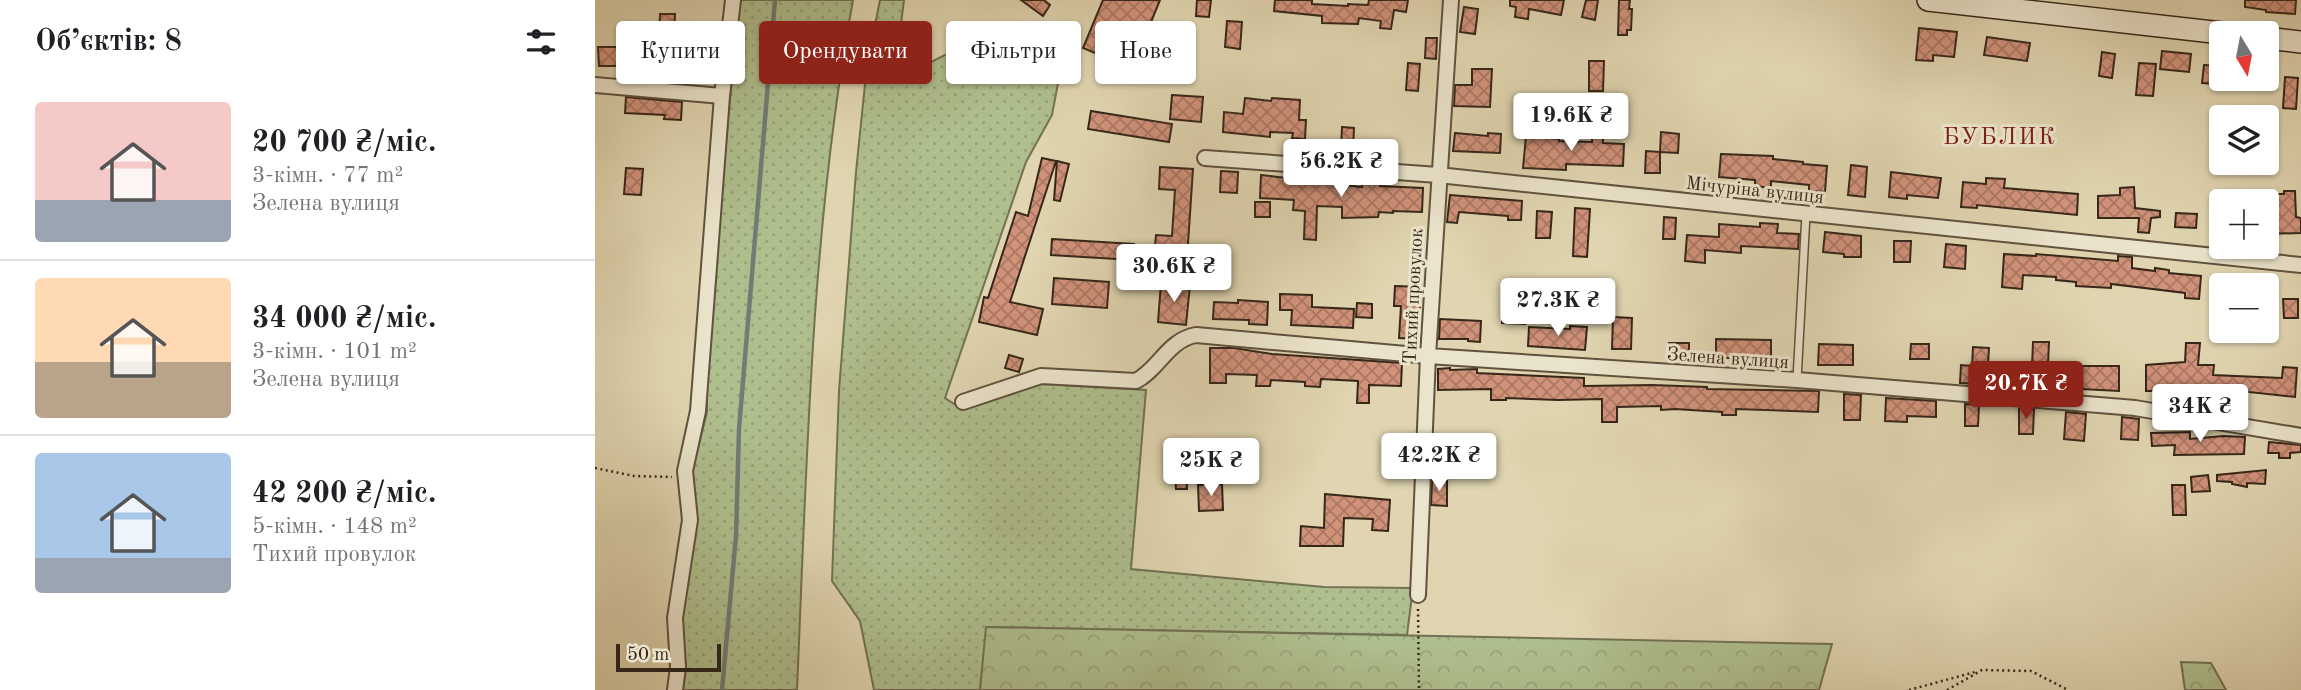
<!DOCTYPE html>
<html lang="uk">
<head>
<meta charset="utf-8">
<style>
	body { margin:0; font-family:"Old Standard TT",serif; background:#f2f2f2; color:#202124; height:100vh; display:flex; flex-direction:column; font-size:26px; white-space:nowrap }
	* { box-sizing:border-box; margin:0 }
	p { font-size:23px; color:#757577 }
	.icon { flex:none; width:38px; height:38px; fill:none; stroke:currentColor; stroke-width:2; stroke-linecap:round; stroke-linejoin:round }
	.map { position:relative; flex:1; overflow:hidden }
	.details { display:flex; flex-direction:column; background:#fff; width:595px }
	.details>* { flex:none }
	.hud { position:absolute; left:21px; top:21px; width:665px; height:63px; display:flex; gap:14px }
	.needle { width:46px; rotate:170deg }
	.buttons { position:absolute; left:1614px; top:21px; display:grid; gap:14px }
	.buttons a { display:grid; place-items:center; width:70px; height:70px; border-radius:7px; background:#fff; box-shadow:0 2px 5px #0004; font-size:35px }
	.scale { position:absolute; left:21px; bottom:18px; width:105px; box-sizing:border-box; padding-left:7px; border:4px solid #362719; border-top:0; font-size:19px; line-height:24px; white-space:nowrap; color:#362719; -webkit-text-stroke:5px #ebe4cc; paint-order:stroke }
	.price { position:absolute; translate:-50% -60px; padding:0 16px; border-radius:7px; background:#fff; color:#222; font-size:23px; line-height:46px; filter:drop-shadow(0 2px 4px #0008) }
	.price::after { content:''; position:absolute; left:50%; top:42px; width:21px; height:16px; margin-left:-10px; background:inherit; clip-path:polygon(0 0,100% 0,50% 100%) }
	.price.selected { background:#8f2418; color:#fff }
	ul { padding:0; list-style:none }
	li { display:flex; align-items:center; gap:21px; height:175px; padding:0 35px }
	li+li { border-top:2px solid #e0e0e0 }
	li span { display:grid; place-items:center; flex:none; width:196px; height:140px; border-radius:7px; color:#555 }
	li>.icon { margin-inline-start:auto }
	span .icon { width:84px; height:84px; fill:#fffc; stroke-width:1 }
	li b { font-size:30px }
	h2 { display:flex; justify-content:space-between; align-items:center; height:84px; padding:0 35px; font-size:30px }
	.chip { padding:0 24px; border-radius:7px; background:#fff; box-shadow:0 2px 5px #0004; font-size:24px; line-height:63px }
	.chip.selected { background:#8f2418; color:#fff }
	main { display:flex; flex:1; min-height:0 }
	.map>svg:first-child { display:block }
</style>
</head>
<body>
<main>
<section class="details">
<h2>Об’єктів: 8<svg class="icon" aria-label="filters" viewBox="0 0 24 24"><path d="M4 7h16M4 17h16"/><circle cx="9" cy="7" r="2"/><circle cx="15" cy="17" r="2"/></svg></h2>
<ul>
<li><span style="background:linear-gradient(#f6c9c9 70%,#9aa5b1 0)"><svg class="icon" aria-label="home" viewBox="0 0 24 24"><path d="M3 11l9-7 9 7M6 9v11h12V9"/></svg></span><div><b>20 700 ₴/міс.</b><p>3-кімн. · 77 m²</p><p>Зелена вулиця</p></div></li>
<li><span style="background:linear-gradient(#ffd9b3 60%,#b9a48a 0)"><svg class="icon" aria-label="home" viewBox="0 0 24 24"><path d="M3 11l9-7 9 7M6 9v11h12V9"/></svg></span><div><b>34 000 ₴/міс.</b><p>3-кімн. · 101 m²</p><p>Зелена вулиця</p></div></li>
<li><span style="background:linear-gradient(#a9c7e8 75%,#9aa5b1 0)"><svg class="icon" aria-label="home" viewBox="0 0 24 24"><path d="M3 11l9-7 9 7M6 9v11h12V9"/></svg></span><div><b>42 200 ₴/міс.</b><p>5-кімн. · 148 m²</p><p>Тихий провулок</p></div></li>
</ul>
</section>
<div class="map">
<svg width="1706" height="690" viewBox="0 0 1706 690">
	<defs>
		<pattern id="grass-dots" width="8" height="8" patternUnits="userSpaceOnUse" patternTransform="scale(1.75)"><rect width="8" height="8" fill="#afbe8d"/><path d="M2 2h.1M6 6h.1" fill="none" stroke="#97a379" stroke-width="1.8" stroke-linecap="round"/></pattern>
		<pattern id="forest-crowns" width="20" height="18" patternUnits="userSpaceOnUse" patternTransform="scale(1.75)"><rect width="20" height="18" fill="#afbe8d"/><path d="M2 6a3 3 0 1 1 6 0M12 15a3 3 0 1 1 6 0" fill="none" stroke="#97a379"/></pattern>
		<pattern id="building-cross-hatch" width="8" height="8" patternUnits="userSpaceOnUse" patternTransform="scale(1.75)"><rect width="8" height="8" fill="#d1927a"/><path d="M0 0l8 8M0 8l8-8" fill="none" stroke="#aa7763"/></pattern>
	</defs>
	<rect width="100%" height="100%" fill="#e0d5b0"/>
	<filter id="stains"><feTurbulence type="fractalNoise" baseFrequency=".00286" numOctaves="4"/><feColorMatrix values="0 0 0 0 .2 0 0 0 0 .09 0 0 0 0 .02 0 0 0 .5 -.17"/></filter>
	<radialGradient id="worn" r=".72"><stop offset=".6" stop-color="#630" stop-opacity="0"/><stop offset="1" stop-color="#630" stop-opacity=".3"/></radialGradient>
	<!-- grass -->
	<path fill="url(#grass-dots)" stroke="#727253" stroke-width="2" d="M144,0H258C216,227 212,460 202,690H88L91,668L86,617L97,472L112,412V350Z
		M285,0H309L305,32L294,36L289,60L297,75L305,79L314,73L362,49L363,46L437,28L468,57L457,115L431,162L350,398L367,409L447,384L551,390L536,569L729,587L818,588L812,635L392,627L385,689L397,690H279L265,621L237,581L244,391L261,172L272,65Z"/>
	<!-- forest -->
	<path fill="url(#forest-crowns)" stroke="#727253" stroke-width="2" d="M391,627L1237,644L1224,690H385Z
		M1586,662L1616,663L1631,690H1590Z"/>
	<g fill="none" stroke-linecap="round" stroke-linejoin="round">
		<!-- stream -->
		<path stroke="#707d76" stroke-width="4.5" d="M127,690L141,536L144,429L180,0"/>
	</g>
	<!-- building -->
	<path fill="url(#building-cross-hatch)" stroke="#362719" stroke-width="2" d="M426,0H449L455,5L448,16Z
		M508,0H565L534,76L509,66L512,58L488,48Z
		M602,0H616L614,17L601,16Z
		M680,0H717V4L753,6V4L773,5L774,0H813L811,12L799,10L796,29L785,28L786,21L764,18L763,24L727,23V16L679,11Z
		M915,0H969L966,15L934,9L933,19L920,17L921,7L915,6Z
		M991,0H1003L1000,20L987,17Z
		M1024,0H1035L1034,9H1037L1036,30H1032V35H1023Z
		M1650,0H1701L1700,14L1671,12V10L1650,7Z
		M869,7L883,9L880,34L865,32Z
		M65,14H80L79,39L64,38Z
		M632,21L647,22L645,49L630,47Z
		M1324,28L1362,32L1359,57L1338,55V61L1321,60Z
		M1392,37L1435,43L1432,61L1389,55Z
		M831,38H842L841,59L830,58Z
		M3,47H24L25,66H4Z
		M1567,51L1596,54L1594,72L1565,69Z
		M1507,52L1520,54L1517,78L1504,76Z
		M324,53L329,63L313,72L308,62Z
		M994,61H1009L1008,91H994Z
		M813,63L825,64L823,91L811,90Z
		M1544,63L1561,64L1558,96L1541,95Z
		M1609,65L1622,66L1621,84L1607,83Z
		M877,69H897L895,107L859,106L860,85H877Z
		M1690,77L1703,78L1701,109L1688,108Z
		M577,95L608,97L606,122L575,119Z
		M31,97L87,102L86,120L69,119L70,115L30,113Z
		M650,98L676,101L677,98L705,100L704,120H711L710,139L697,138L698,133L675,132V137L628,132L629,112L648,114Z
		M496,111L577,124L574,142L493,129Z
		M747,127L759,128L758,150L746,149Z
		M997,130H1008V143L1029,144L1028,166L971,164V170L928,168L931,136L964,139V141L997,142Z
		M1066,132L1084,134L1083,153L1065,152V173H1050L1051,151L1065,152Z
		M860,133L893,136V133L906,134L905,153L858,151Z
		M1126,154L1178,156V159L1208,162V164L1232,166L1230,192L1214,191V185L1176,181V188L1160,186V180L1124,177Z
		M447,158L461,161L415,302L448,309L442,335L384,322L389,297L393,298L421,212L433,216Z
		M462,161L474,164L465,201L459,200Z
		M1256,165L1272,167L1270,197L1253,195Z
		M565,167L598,169L592,259L559,257L561,235L577,236L580,190L564,189Z
		M31,168L48,169L46,195L29,194Z
		M626,171L643,172L642,193L625,192Z
		M1296,172L1346,178L1343,198L1312,195V199L1294,197Z
		M666,175L767,187V182L785,183V186L828,188L827,212L798,211V213L784,212L783,217L747,218V207L722,206L721,240L709,239L710,211L698,210L699,200L665,198Z
		M1391,178L1410,179L1409,188L1483,194L1482,215L1382,205V208L1366,207L1368,182L1391,184Z
		M1539,187L1540,208L1565,211V217L1556,218L1554,233L1543,232L1544,218H1503V196L1525,195V188Z
		M1689,191H1700L1701,217L1706,218V233L1671,234L1672,194H1689Z
		M855,195L927,201L926,220H913V216L864,212L862,223L852,222Z
		M660,202H675V217H660Z
		M980,208L995,209L992,257L978,256Z
		M942,211L957,212L955,238H941Z
		M1581,213L1602,214L1601,228L1580,227Z
		M1069,217L1081,218L1080,239H1068Z
		M1165,223L1183,224L1182,233L1204,234L1203,249L1146,246V253L1110,250V263L1090,261L1092,235L1124,237V224L1165,227Z
		M1230,232L1266,236V257H1249V254L1228,252Z
		M457,239L539,244L538,260L456,255Z
		M1299,241H1316L1315,262H1299Z
		M1351,244L1371,246L1370,269L1349,267Z
		M1409,254L1441,256V254L1523,261V256L1537,257V268L1560,271V268L1574,270V273L1606,276L1604,299L1590,298V293L1516,284V288L1481,286V282L1461,280V277L1428,275L1427,289L1407,287Z
		M459,278L514,282L512,308L457,304Z
		M566,283L595,285L591,325L563,322Z
		M800,286L826,287L823,339L804,338L806,306H799Z
		M685,294L717,295V307L759,309L758,328L696,325L697,310H685Z
		M1688,299H1703V318H1689Z
		M643,300L673,302L672,325L654,324V320L618,319L619,302L643,303Z
		M762,303L777,304V318L761,317Z
		M907,307H931L930,324L907,323Z
		M1018,317L1037,318L1036,349H1017Z
		M845,319L886,321L885,342L873,341V339H844Z
		M975,326L992,327L990,350L933,346L934,327L975,329Z
		M1121,339L1176,340V362L1156,361V358H1121Z
		M1438,342H1454L1453,366H1524V391L1365,383L1366,365L1377,366L1378,347L1394,348L1393,364L1437,367Z
		M1074,343H1094V356H1074Z
		M1591,343H1605L1603,365H1619L1618,375L1687,378L1688,367L1702,368L1700,397L1636,390L1635,398L1617,397V409L1606,408L1607,393L1584,395V391H1551V365L1590,362Z
		M1224,344L1258,345V365H1223Z
		M1316,344H1334V359H1315Z
		M615,348H639L677,354L807,363L806,386L774,385V403H762L763,381L726,379L725,387L710,386V382L676,380L675,386H661L662,375L631,374V383H615Z
		M414,355L428,359L424,372L410,368Z
		M855,368V370L882,369V373L989,378V386L1057,385L1112,387V389L1224,391L1223,412L1141,409V415H1127V412L1080,409L1066,410V406L1022,407V422H1007V399L963,400L911,398V400H896V389L843,390V369Z
		M1249,394L1266,395L1265,420H1249Z
		M1291,398L1341,401V417L1312,416V422L1290,421Z
		M1370,404L1384,405L1383,426H1370Z
		M1424,409H1439L1438,434H1424Z
		M1471,412L1491,414L1489,441L1469,439Z
		M1527,417L1544,419L1543,440L1526,439Z
		M1595,432V439L1628,436L1650,437L1649,454L1579,455L1580,445L1557,446L1556,433Z
		M1674,442L1706,445V452L1695,453V458H1684V453H1673Z
		M591,461L592,489H581L579,462Z
		M1671,470L1670,484L1652,483V487L1637,484V482L1622,481V475Z
		M1613,475L1615,491L1597,492L1596,477Z
		M837,481H852V506L836,505Z
		M627,484L628,510L604,511L603,485Z
		M1577,485H1590L1591,515H1578Z
		M730,494L795,500L793,531L777,530L778,519L749,518L748,546H705L706,526L729,528Z"/>
	<g fill="none" stroke-linecap="round" stroke-linejoin="round">
		<defs>
			<path id="service" d="M1202,380L1211,214"/>
			<path id="minor" d="M0,85L127,96
				M610,158L843,175L1706,265
				M368,402L446,376L541,381C564,369 573,340 601,335L833,356L1202,380L1540,408L1706,436
				M823,595L833,356L856,0
				M80,690L83,667L80,618L95,520L90,471L103,411L127,96L138,0"/>
			<path id="secondary" d="M1333,0L1627,33
				M1671,38L1706,42"/>
		</defs>
		<!-- service casing -->
		<use href="#service" stroke="#60523f" stroke-width="10"/>
		<!-- minor casing -->
		<use href="#minor" stroke="#60523f" stroke-width="18"/>
		<!-- secondary casing -->
		<use href="#secondary" stroke="#362719" stroke-width="24"/>
		<!-- path -->
		<path stroke="#362719" stroke-width="2.5" stroke-dasharray="2 3.5" stroke-linecap="butt" d="M0,468L39,476L77,477
			M823,609L824,690
			M1314,690L1380,672
			M1352,690L1387,670L1436,671L1473,690"/>
		<!-- service -->
		<use href="#service" stroke="#ebe4cc" stroke-width="7"/>
		<!-- minor -->
		<use href="#minor" stroke="#ebe4cc" stroke-width="14"/>
		<!-- secondary -->
		<use href="#secondary" stroke="#ebe4cc" stroke-width="21"/>
	</g>
	<g text-anchor="middle" stroke-width="6" stroke-linejoin="round" paint-order="stroke">
		<!-- street labels -->
		<g font-size="19" fill="#362719" stroke="#ebe4cc">
			<text transform="translate(1160 189) rotate(6)" y="7">Мічуріна вулиця</text>
			<text transform="translate(817 296) rotate(-87)" y="7">Тихий провулок</text>
			<text transform="translate(1133 357) rotate(4)" y="7">Зелена вулиця</text>
		</g>
		<!-- quarter labels -->
		<g font-size="23" letter-spacing="2" fill="#7a1f14" stroke="#ebe4cc">
			<text x="1405" y="144">БУБЛИК</text>
		</g>
	</g>
	<rect width="100%" height="100%" filter="url(#stains)"/>
	<rect width="100%" height="100%" fill="url(#worn)"/>
</svg>
<div class="buttons">
<a><svg class="needle" viewBox="-14 -14 28 28"><path d="M0-13l5 13h-10z" fill="#e53935"/><path d="M0 13l5-13h-10z" fill="#757577"/></svg></a>
<a><svg class="icon" aria-label="layers" viewBox="0 0 24 24"><path d="M12 4l9 5-9 5-9-5zM3 14l9 5 9-5"/></svg></a>
<a>+</a>
<a>−</a>
</div>
<div class="scale">50 m</div>
<b class="price" style="left:976px;top:153px">19.6K ₴</b>
<b class="price" style="left:746px;top:199px">56.2K ₴</b>
<b class="price" style="left:579px;top:304px">30.6K ₴</b>
<b class="price" style="left:963px;top:338px">27.3K ₴</b>
<b class="price selected" style="left:1431px;top:421px">20.7K ₴</b>
<b class="price" style="left:1605px;top:444px">34K ₴</b>
<b class="price" style="left:844px;top:493px">42.2K ₴</b>
<b class="price" style="left:616px;top:498px">25K ₴</b>
<div class="hud">
<a class="chip">Купити</a>
<a class="chip selected">Орендувати</a>
<a class="chip">Фільтри</a>
<a class="chip">Нове</a>
</div>
</div>
</main>
</body>
</html>
